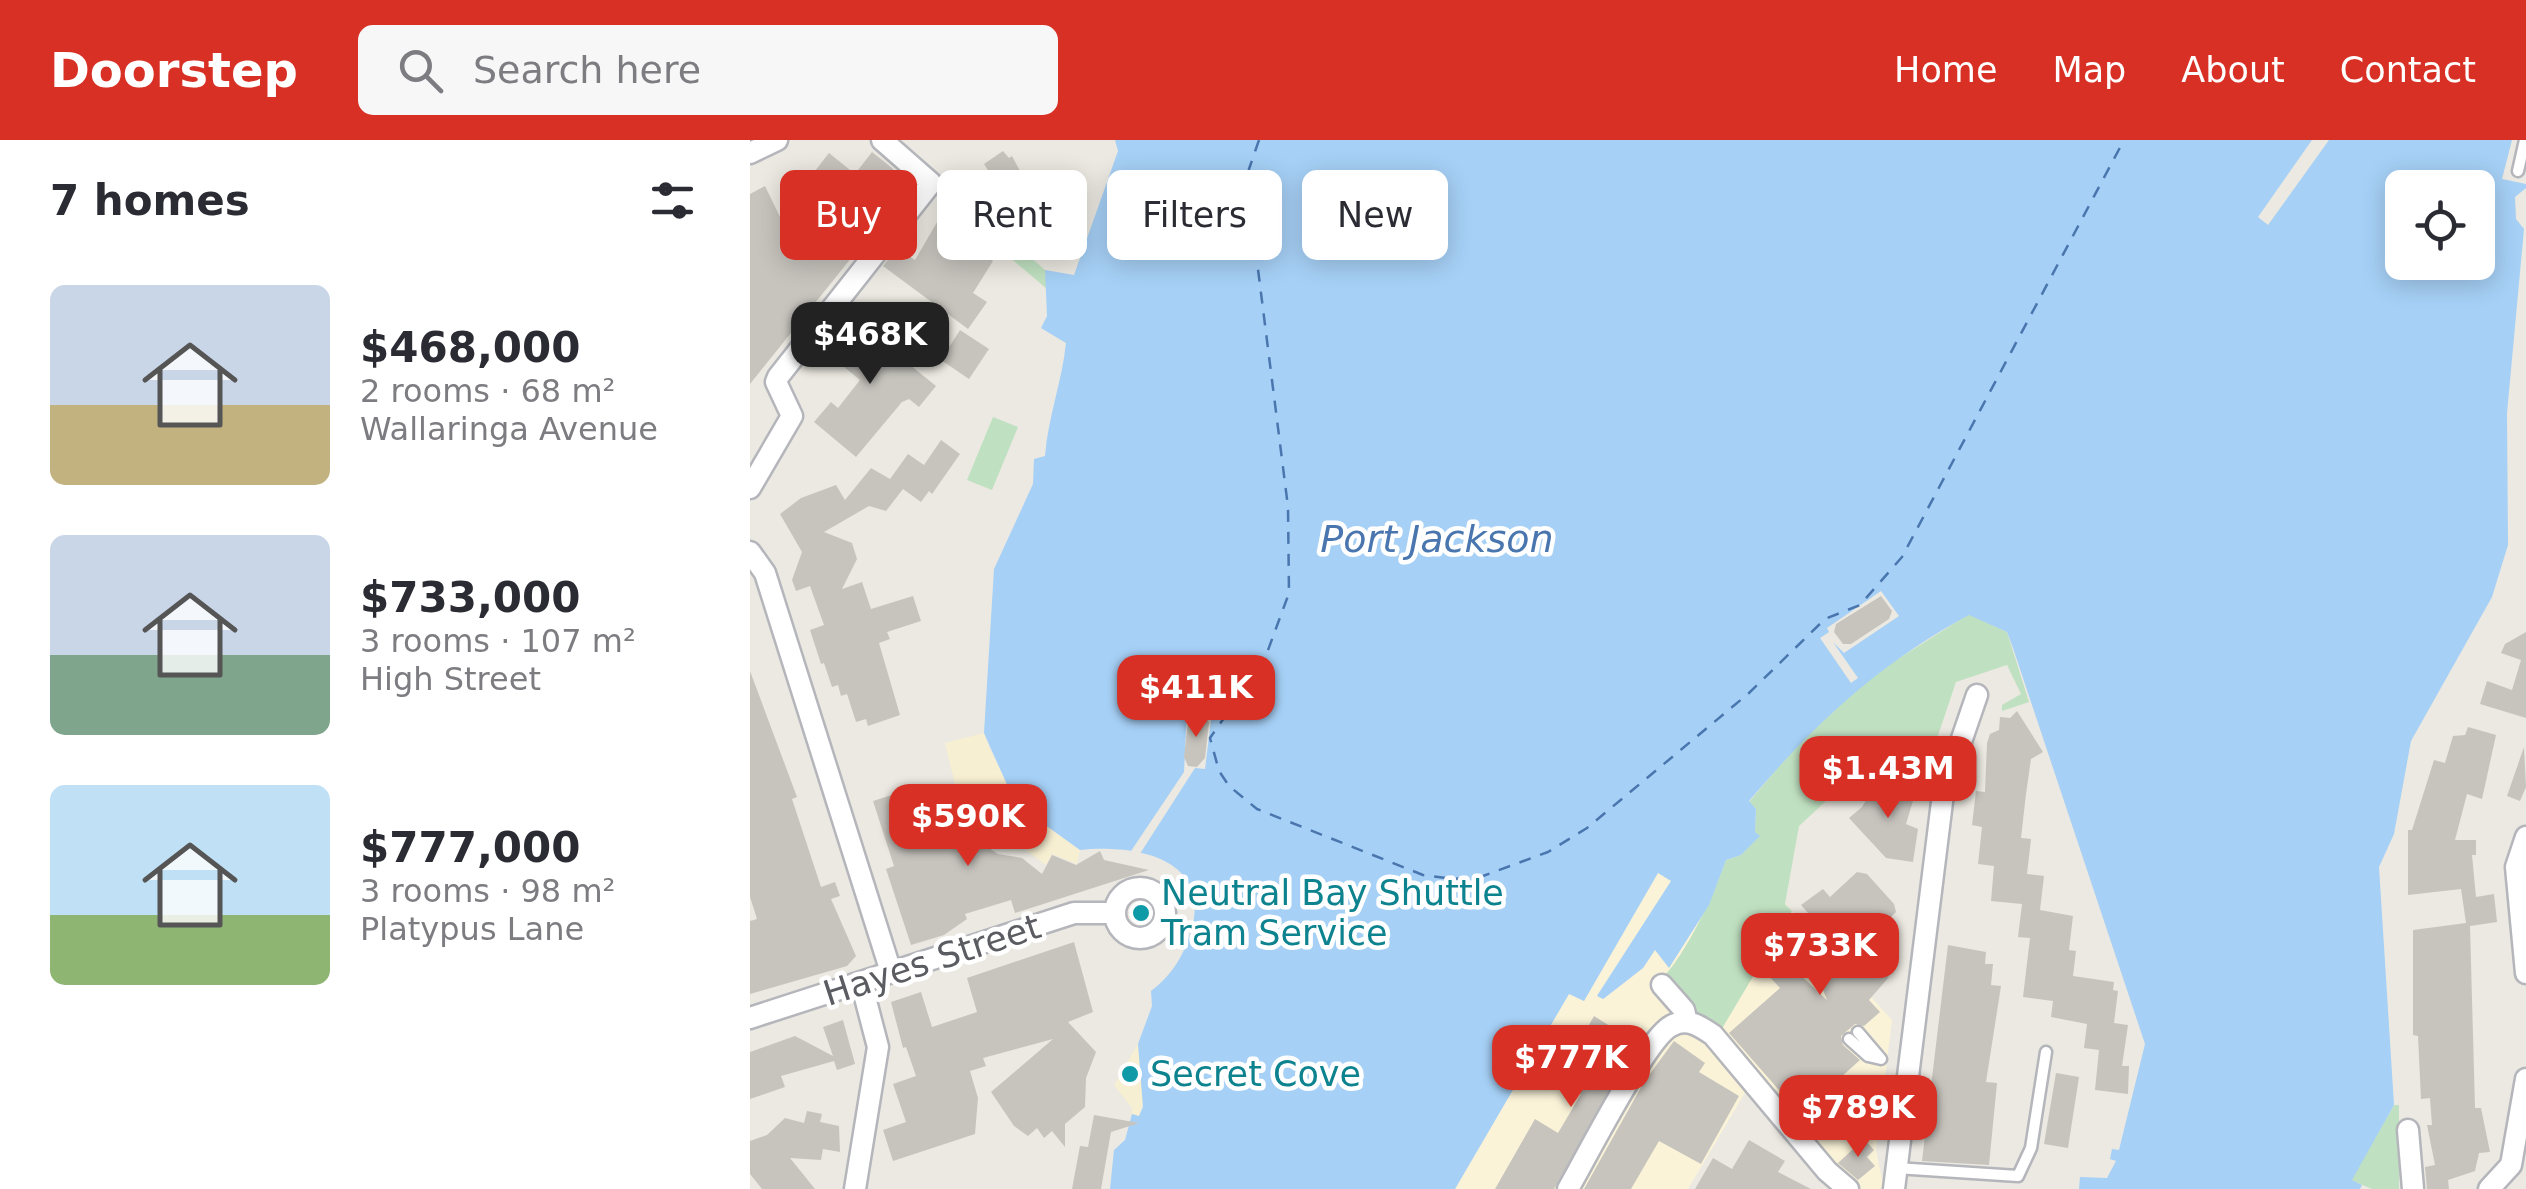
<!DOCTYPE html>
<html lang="en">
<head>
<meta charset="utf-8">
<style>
	body { margin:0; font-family:"DejaVu Sans",sans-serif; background:#f7f7f7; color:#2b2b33; height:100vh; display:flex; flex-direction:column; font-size:38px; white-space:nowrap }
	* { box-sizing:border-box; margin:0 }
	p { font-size:32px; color:#7c7c81 }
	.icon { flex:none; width:55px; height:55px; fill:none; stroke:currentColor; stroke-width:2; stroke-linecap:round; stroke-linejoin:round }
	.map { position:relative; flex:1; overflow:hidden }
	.drawer { display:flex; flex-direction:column; background:#fff; width:750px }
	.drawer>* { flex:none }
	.hud { position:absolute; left:30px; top:30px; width:950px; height:90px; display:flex; gap:20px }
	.controls { position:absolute; left:1635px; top:30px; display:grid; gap:20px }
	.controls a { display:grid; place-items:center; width:110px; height:110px; border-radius:15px; background:#fff; box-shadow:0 5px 25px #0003; font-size:50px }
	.price { position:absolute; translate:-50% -85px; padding:0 22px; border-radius:20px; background:#d93025; color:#fff; font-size:32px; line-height:65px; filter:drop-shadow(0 2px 5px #0008) }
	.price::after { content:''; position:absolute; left:50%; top:60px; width:30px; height:22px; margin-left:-15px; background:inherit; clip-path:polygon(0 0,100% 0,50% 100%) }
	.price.current { background:#222; color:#fff }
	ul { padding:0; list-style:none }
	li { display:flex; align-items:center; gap:30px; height:250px; padding:0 50px }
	li span { display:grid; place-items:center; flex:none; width:280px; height:200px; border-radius:15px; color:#555 }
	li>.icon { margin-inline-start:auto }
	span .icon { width:120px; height:120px; fill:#fffc; stroke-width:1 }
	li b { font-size:42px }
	h2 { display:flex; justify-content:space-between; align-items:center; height:120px; padding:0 50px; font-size:42px }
	.pill { padding:0 35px; border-radius:15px; background:#fff; box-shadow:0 5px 25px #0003; font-size:35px; line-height:90px }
	.pill.current { background:#d93025; color:#fff }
	header { display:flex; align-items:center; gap:60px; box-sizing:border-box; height:140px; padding:0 50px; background:#d93025; color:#fff }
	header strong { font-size:48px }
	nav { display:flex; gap:55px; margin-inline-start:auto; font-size:35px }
	.search { width:700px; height:90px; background:#f7f7f7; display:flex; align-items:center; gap:25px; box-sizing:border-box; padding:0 35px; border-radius:15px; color:#7c7c81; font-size:38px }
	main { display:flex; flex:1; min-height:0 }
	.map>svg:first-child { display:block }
</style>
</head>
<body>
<header>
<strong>Doorstep</strong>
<div class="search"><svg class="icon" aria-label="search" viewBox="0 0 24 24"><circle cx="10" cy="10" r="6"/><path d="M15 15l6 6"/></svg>Search here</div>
<nav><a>Home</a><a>Map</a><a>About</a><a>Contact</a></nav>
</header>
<main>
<section class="drawer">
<h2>7 homes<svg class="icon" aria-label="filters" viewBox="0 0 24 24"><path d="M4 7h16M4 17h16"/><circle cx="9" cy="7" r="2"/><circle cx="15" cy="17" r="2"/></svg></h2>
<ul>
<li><span style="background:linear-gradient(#c9d6e8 60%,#c2b280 0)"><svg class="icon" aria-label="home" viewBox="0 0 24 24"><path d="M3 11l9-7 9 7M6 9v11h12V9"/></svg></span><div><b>$468,000</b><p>2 rooms · 68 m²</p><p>Wallaringa Avenue</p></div></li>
<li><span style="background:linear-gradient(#c9d6e8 60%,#7fa58c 0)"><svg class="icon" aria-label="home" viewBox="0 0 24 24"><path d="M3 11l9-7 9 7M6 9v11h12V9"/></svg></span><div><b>$733,000</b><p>3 rooms · 107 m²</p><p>High Street</p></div></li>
<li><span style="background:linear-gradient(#bfe0f5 65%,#8fb573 0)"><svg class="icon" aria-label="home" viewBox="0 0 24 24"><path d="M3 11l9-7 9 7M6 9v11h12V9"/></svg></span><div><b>$777,000</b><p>3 rooms · 98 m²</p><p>Platypus Lane</p></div></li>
</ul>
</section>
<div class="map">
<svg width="1776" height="1049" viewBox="0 0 1776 1049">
	<rect width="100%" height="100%" fill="#ebe9e1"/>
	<!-- commercial -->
	<path fill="#faf3d8" d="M991,715L1142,880L1126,1010L1134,1049H1088L1069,1036L996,951L938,1049H705L819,853L834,861L908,732L922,740L847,855L854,859L893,828L905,809L918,827Z"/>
	<!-- green -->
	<path fill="#c0e1c1" d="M205,51L295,130L297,149L185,54L197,58Z
		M243,277L268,287L242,350L217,340Z
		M1219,474L1257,492L1279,562L1252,571V565L1271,554L1257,525L1206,542L1172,643L1116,624L1049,686L1035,764L1042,771L970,892L925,875L902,849C935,819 959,764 976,720L991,715L1009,696L1005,692L1006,669L999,662L1050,601L1118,538Z
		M1644,965H1649V1049H1622L1601,1040Z"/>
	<!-- sand -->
	<path fill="#f6efd2" d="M234,593C248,642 291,681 330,710L327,724L302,714L296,725L233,678L229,658L210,665L195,603Z
		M388,904L394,958L389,976L381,974L382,968L364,945Z"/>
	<!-- water -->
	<path fill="#a6d0f6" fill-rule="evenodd" d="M365,0H1762L1752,39L1776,44V48L1765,57L1766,79L1774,89L1757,273L1758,405L1742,457L1661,601L1644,694L1629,727L1644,965L1602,1040L1612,1045L1610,1049H1329L1330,1037L1357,1038L1366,1021L1360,1019L1362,1009L1369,1010L1395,904L1263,508L1257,492L1219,475C1131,522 1063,585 999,661L1006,669L1005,692L1010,696L991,715L976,720L959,765L919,828L905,810L893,828L853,859L847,856L921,741L908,733L834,861L819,854L705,1049H360L364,1010L375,1000L382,974L389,976L393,967L388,904L402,866L401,851C421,836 433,817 440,794C465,719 387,704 330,710L291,682L259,649L234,593L244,429L283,344L284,319L295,316C298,277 312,242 316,203L291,188L297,176L295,130L324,135L368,11ZM1652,48H1728V122H1652Z"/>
	<!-- pier -->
	<path fill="#ebe9e1" d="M1562,0H1579L1518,85L1508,77Z
		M1131,451L1149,476L1094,513L1083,502L1108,538L1101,543L1070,498L1079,492L1077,488Z
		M437,569L462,572L455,629L445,628L386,720L377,717L434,632Z"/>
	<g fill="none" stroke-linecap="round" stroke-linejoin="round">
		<!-- ferry -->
		<path stroke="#4976ae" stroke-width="2.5" stroke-dasharray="12 10" stroke-linecap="butt" d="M509,0L499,29V58L538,367L539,453L514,521L460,598L469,631L479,646L507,669L673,735L703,739L733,736L798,712L837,688L999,553L1075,479L1110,465L1152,417L1374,0"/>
	</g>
	<!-- building -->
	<path fill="#c7c4be" d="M253,11L259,18L262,16L283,55L288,53L295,64L298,75L275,90L241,43L245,41L234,24Z
		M122,12L142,28L150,39L145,44L152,50L122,86L78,55L59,80L39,64L79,13L105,34Z
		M15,46L50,118L73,87L106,112L0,244V54Z
		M190,77L211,89L205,98L243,121L223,153L237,162L218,189L133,126L147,108L165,120Z
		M107,175L126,190L123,195L186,246L169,267L159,259L152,262L106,317L64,282L81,262L88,268L110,240L76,212Z
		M210,190L239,209L219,239L191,220Z
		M191,300L210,314L182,354L179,351L171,362L153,349L136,371L119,366L74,392L102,403L107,419L92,449L112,442L121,469L163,456L171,481L137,492L140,499L129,503L150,575L118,586L116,579L106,582L97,554L91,556L88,545L82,547L74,523L71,524L60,490L74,485L60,446L46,451L42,440L52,412L30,374L51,358L86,345L95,360L121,328L140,339L158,314L174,325Z
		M1131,456L1142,471L1139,479L1101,504H1093L1084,492L1086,484Z
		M1776,492V578L1730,564L1737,541L1762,550L1771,520L1751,513L1755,504Z
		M0,531L47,657L42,659L71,747L85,742L90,756L81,759L106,816L97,826L0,854V781L7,779L0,757Z
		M1267,571L1293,612L1281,619L1276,654L1271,698L1281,699L1277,734L1294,736L1290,770L1323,776L1319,810L1326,811L1323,836L1364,842L1363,850L1368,851L1364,883L1378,885L1372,926H1379L1378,954L1345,950L1349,910L1334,908L1337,884L1301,877L1303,861L1273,857L1280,798L1268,797L1272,764L1241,761L1244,726L1228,724L1232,687L1222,685L1226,651L1235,652L1237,603L1240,594L1249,590L1250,577L1260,578Z
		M447,573L454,574L459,583L455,618L447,627L438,626L434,617L438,581Z
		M1718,587L1746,595L1732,659L1717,654L1705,700H1726V715H1722L1726,757L1744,754L1747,782L1720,786L1725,968H1731L1740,1012L1729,1013L1725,1031L1698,1040L1699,1049H1677L1675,1027L1685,1025L1677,985H1682L1680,958L1671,959L1668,896L1663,895V790L1716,783L1711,749L1658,755V690H1662L1684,620L1695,623L1703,596L1715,595Z
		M1774,607L1776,647L1770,661L1757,656Z
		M1129,638L1165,654L1156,684L1168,689L1163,722L1136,718L1099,678L1112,667Z
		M170,646L180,675L207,666L220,685L216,693L248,714L272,718L292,734L302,715L326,725L350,711L354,720L399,730L265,773L261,760L215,774L217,779L194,795L161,805L136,729L144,726L123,661Z
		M1107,732L1117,734L1144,764L1146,772L1125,792L1111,777L1086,801L1096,798L1110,814L1123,803L1136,817L1133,819L1140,827L1134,832L1139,837L1119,860L1130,872L1114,886L1105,884L1091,896L1093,905L1110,920L1050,974L979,893L1030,848L1017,834L1033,819L1077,860L1056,807L1083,801L1051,765L1073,749L1080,757Z
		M324,802L343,872L318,882L346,912L336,938L335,967L315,984V1007L302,991L294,998L287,988L278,996L264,986L241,952L303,899L233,918L236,926L220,931L228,958L225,994L143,1021L133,990L156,982L143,944L166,936L156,907L153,908L141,862L171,852L182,887L227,872L217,838Z
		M1198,805L1236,812L1235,824H1243L1241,845L1251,846L1236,942L1247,943L1239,1025L1172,1021Z
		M844,876L887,903L804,1049H745L785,979L808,993L831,954L808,939Z
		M93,880L105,924L87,930L84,921L31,936L35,947L0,959V912L45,896L83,916L73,887Z
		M924,901L955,923L949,932L989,956L951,1024L909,1001L881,1049H834L894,942Z
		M1306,933L1329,937L1318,1008L1294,1004Z
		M57,971L72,974L70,982L89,986L90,1012L73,1009L71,1020L40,1018L65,1049H12L0,1034V1001L17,995L35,978L54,983Z
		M344,975L389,983L361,992L351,1049H322L330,1006L338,1007Z
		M1114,999L1124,1010L1117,1017L1125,1026L1108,1040L1088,1023Z
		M999,1000L1035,1021L1028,1032L1061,1049H945L963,1018L982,1029Z"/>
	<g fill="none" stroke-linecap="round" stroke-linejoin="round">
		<defs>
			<path id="lane" d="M1768,31L1775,0
				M1099,899L1118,916L1131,919L1108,892
				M1146,1028L1268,1036L1281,1008L1296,912"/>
			<path id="street" d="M0,13L27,0
				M0,348L42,276L26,242L28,237L181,43L132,0
				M0,412L15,433L141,832
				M1776,697L1766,727L1776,833
				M365 773a25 25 0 1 1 50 0a25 25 0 1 1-50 0Z
				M912,845L934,870L937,882
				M0,878L324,773H365
				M1658,990L1663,1049
				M105,1049L128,907L111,842
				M818,1049C836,1018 896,899 921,886C937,877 950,886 963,895L1077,1031L1098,1049
				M1144,1049L1193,654L1227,555
				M1739,1049L1761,1025L1776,939"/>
		</defs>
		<!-- lane casing -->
		<use href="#lane" stroke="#b4b6bb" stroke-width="15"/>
		<!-- street casing -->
		<use href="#street" stroke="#b4b6bb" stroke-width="25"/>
		<!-- lane -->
		<use href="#lane" stroke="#fff" stroke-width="10"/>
		<!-- street -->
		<use href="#street" stroke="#fff" stroke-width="20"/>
	</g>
	<!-- markers -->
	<g fill="#0f9aa8" stroke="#fff" stroke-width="4">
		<circle cx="391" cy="773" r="10"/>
		<circle cx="380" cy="934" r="10"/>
	</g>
	<g text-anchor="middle" stroke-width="9" stroke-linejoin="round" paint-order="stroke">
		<!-- culture labels -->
		<g font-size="35" fill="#0d838f" stroke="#fff" text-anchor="start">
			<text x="411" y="765">Neutral Bay Shuttle<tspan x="411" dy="40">Tram Service</tspan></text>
			<text x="400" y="946">Secret Cove</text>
		</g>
		<!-- street labels -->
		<g font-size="35" fill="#5a5c61" stroke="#fff">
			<text transform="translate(182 820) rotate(-18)" y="12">Hayes Street</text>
		</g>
		<!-- water labels -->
		<g font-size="38" font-style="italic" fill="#4976ae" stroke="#fff">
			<text x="687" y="412">Port Jackson</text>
		</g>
	</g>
</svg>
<div class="controls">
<a><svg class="icon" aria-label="locate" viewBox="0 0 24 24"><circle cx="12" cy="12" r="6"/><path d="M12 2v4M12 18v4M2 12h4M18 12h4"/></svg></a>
</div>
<b class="price current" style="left:120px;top:247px">$468K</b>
<b class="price" style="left:446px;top:600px">$411K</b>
<b class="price" style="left:1138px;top:681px">$1.43M</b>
<b class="price" style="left:218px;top:729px">$590K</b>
<b class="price" style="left:1070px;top:858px">$733K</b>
<b class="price" style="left:821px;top:970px">$777K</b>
<b class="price" style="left:1108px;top:1020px">$789K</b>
<div class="hud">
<a class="pill current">Buy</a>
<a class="pill">Rent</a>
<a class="pill">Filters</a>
<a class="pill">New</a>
</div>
</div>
</main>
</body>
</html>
